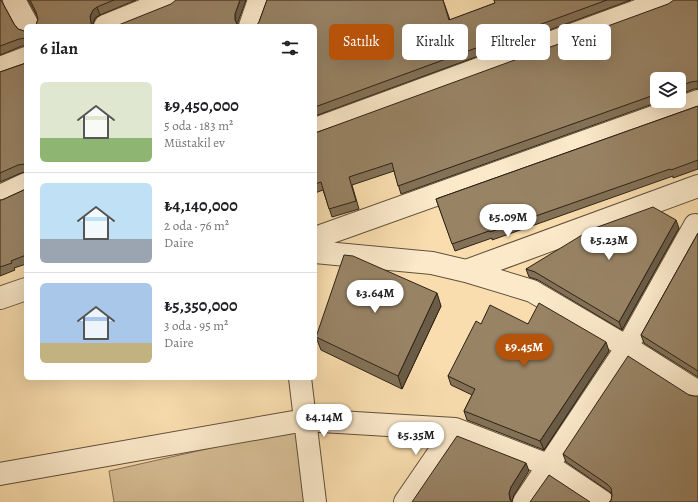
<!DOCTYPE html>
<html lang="tr">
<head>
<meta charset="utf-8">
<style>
	body { margin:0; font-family:Alegreya,serif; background:#f2f2f2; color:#202124; height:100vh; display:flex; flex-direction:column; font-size:15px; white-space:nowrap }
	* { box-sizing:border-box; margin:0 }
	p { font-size:13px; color:#757577 }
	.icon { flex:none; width:22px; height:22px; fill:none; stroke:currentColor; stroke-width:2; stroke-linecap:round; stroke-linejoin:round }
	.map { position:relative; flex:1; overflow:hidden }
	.drawer { position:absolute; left:24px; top:24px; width:293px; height:356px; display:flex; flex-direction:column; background:#fff; border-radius:6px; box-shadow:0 4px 16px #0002 }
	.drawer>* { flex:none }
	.top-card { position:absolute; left:329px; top:24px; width:309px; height:36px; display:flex; gap:8px }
	.tools { position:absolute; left:650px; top:72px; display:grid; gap:8px }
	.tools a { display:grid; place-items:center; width:36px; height:36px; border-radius:6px; background:#fff; box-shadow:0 4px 16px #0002; font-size:20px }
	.price { position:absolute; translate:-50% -34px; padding:0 9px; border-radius:14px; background:#fff; color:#222; font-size:13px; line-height:26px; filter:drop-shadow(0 1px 2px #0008) }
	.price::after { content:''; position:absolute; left:50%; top:24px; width:12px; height:9px; margin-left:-6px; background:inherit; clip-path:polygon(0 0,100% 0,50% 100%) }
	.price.on { background:#b45309; color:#fff }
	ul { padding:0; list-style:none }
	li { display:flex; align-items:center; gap:12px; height:100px; padding:0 16px }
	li+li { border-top:1px solid #e0e0e0 }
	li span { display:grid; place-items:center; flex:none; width:112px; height:80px; border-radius:6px; color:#555 }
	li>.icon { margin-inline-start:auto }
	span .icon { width:48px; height:48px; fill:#fffc; stroke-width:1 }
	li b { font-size:17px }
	h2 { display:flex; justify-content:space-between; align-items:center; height:48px; padding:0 16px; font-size:17px }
	.pill { padding:0 14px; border-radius:6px; background:#fff; box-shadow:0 4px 16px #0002; font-size:14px; line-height:36px }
	.pill.on { background:#b45309; color:#fff }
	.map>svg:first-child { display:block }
</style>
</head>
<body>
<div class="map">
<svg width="698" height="502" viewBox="0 0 698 502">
	<rect width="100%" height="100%" fill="#f9ddae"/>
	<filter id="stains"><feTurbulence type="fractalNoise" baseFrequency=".005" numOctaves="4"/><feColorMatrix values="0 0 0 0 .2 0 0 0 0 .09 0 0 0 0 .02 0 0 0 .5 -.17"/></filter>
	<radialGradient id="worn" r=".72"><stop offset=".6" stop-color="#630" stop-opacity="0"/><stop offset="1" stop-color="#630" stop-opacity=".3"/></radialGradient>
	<!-- green -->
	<path fill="#d6bd94" stroke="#827055" d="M295,429L304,502H114L109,471Z"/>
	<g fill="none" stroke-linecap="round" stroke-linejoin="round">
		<defs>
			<path id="minor" d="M14,0L28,26
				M105,26L169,0
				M250,26L259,0
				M0,68L26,58
				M315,129L667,0
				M0,196L26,184
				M315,238L698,101
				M315,252L432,263L466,271L698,186
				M466,271L532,291L627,347L698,392
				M0,298L26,289
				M300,378L315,502
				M0,474L305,420L455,429L548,465L603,502
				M405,502L455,429
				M524,502L627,347L695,225"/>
		</defs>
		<!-- minor casing -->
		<use href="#minor" stroke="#61513c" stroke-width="24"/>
		<!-- minor -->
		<use href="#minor" stroke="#fbe9ca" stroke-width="22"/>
	</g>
	<!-- wall -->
	<path fill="#837157" stroke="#2e2216" d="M0,0L2,2L14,24L18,29L24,31L26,30V46H22L0,55Z
		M28,0H136L100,15L95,18L93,24L36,25L38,19L37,16Z
		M267,0H443L450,20L495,3L494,0H631L315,116V26L259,22Z
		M698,0V89H694L679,95V79H657V101H661L401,194L394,171L352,185L359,209L332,217L323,190L315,193V133Z
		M26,63V172L21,173L0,182V72Z
		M698,106V169L673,178V176L492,240V238L455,251L436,199Z
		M26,189V264L14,268L15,270L0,276V200H2Z
		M679,228L622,330L538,280L529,277L526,269Z
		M698,233V377L644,343L641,335Z
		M441,306L402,389L321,350L316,337Z
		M481,324H528L609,351L544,450L467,420L464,411L472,395L451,385L448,376Z
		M689,395L694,396L611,501L612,495L610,492L566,462L563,454Z"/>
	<!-- shaded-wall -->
	<path fill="#6a5c47" stroke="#2e2216" d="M240,0H246L238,22V26L235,20V14Z
		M97,7L100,15L95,18L93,24V26L91,23L90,16L93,10Z
		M676,220L679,228L622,330L619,322Z
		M437,293L441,306L402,389L398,376Z
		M606,342L609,351L544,450L540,441Z
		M526,463L529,471L514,495L512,501V502H511L509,493L511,487Z"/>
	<!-- building -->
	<path fill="#988365" stroke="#2e2216" d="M0,0H1L14,24L18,29L24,31L26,30V38L19,39L0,46Z
		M30,0H114L97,7L93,10L90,16L91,23L93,26H35L36,25L38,19L36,12Z
		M176,0H240L235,14V20L238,26H116L171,4Z
		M267,0H443L449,20L495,3L494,0H607L315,107V26H256L259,22Z
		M674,0H698V81L691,82L679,86V79H657V94L398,186L392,163L349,177L356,201L329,209L321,182L315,184V133L668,4Z
		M26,63V164H25L18,165L0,173V72Z
		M698,106V160L671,170L670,169L490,232L489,231L452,244L436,199Z
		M26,189V255L11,261L12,263L0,267V200H2Z
		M653,207L676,220L619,322L535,272L526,269L592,229Z
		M698,233V371L641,335Z
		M344,255L353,256L437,293L398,376L316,337Z
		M539,303L606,342L540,441L464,411L475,389L448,376L476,321L481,324L490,305L528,324Z
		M628,356L689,395L694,396H698V502H609L611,501L612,495L611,488L607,484L563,454Z
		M457,436L526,463L511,487L509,493L510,500L512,502H412Z
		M549,475L590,502H530Z"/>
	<rect width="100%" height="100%" filter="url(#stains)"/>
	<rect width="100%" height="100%" fill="url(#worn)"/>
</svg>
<div class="tools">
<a><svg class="icon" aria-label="layers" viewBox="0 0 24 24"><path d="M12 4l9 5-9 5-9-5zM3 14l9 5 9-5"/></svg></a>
</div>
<b class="price" style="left:508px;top:238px">₺5.09M</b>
<b class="price" style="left:609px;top:261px">₺5.23M</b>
<b class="price" style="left:375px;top:314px">₺3.64M</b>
<b class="price on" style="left:524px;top:368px">₺9.45M</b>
<b class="price" style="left:324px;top:438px">₺4.14M</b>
<b class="price" style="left:416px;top:456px">₺5.35M</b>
<div class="top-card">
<a class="pill on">Satılık</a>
<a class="pill">Kiralık</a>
<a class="pill">Filtreler</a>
<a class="pill">Yeni</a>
</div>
<section class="drawer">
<h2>6 ilan<svg class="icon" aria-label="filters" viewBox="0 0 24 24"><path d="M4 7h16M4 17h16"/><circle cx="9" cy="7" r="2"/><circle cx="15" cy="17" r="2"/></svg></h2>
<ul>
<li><span style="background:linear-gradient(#dfe7d0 70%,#8fb573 0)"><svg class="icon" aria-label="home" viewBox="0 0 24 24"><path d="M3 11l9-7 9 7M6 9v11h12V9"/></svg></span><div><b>₺9,450,000</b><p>5 oda · 183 m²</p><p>Müstakil ev</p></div></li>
<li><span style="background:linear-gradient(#bfe0f5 70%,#9aa5b1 0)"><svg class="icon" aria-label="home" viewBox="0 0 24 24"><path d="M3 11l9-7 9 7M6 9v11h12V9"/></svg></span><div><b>₺4,140,000</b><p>2 oda · 76 m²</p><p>Daire</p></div></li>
<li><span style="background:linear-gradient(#a9c7e8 75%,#c2b280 0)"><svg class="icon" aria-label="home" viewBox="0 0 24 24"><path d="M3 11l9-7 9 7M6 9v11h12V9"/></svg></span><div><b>₺5,350,000</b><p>3 oda · 95 m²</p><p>Daire</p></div></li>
</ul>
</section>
</div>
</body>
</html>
